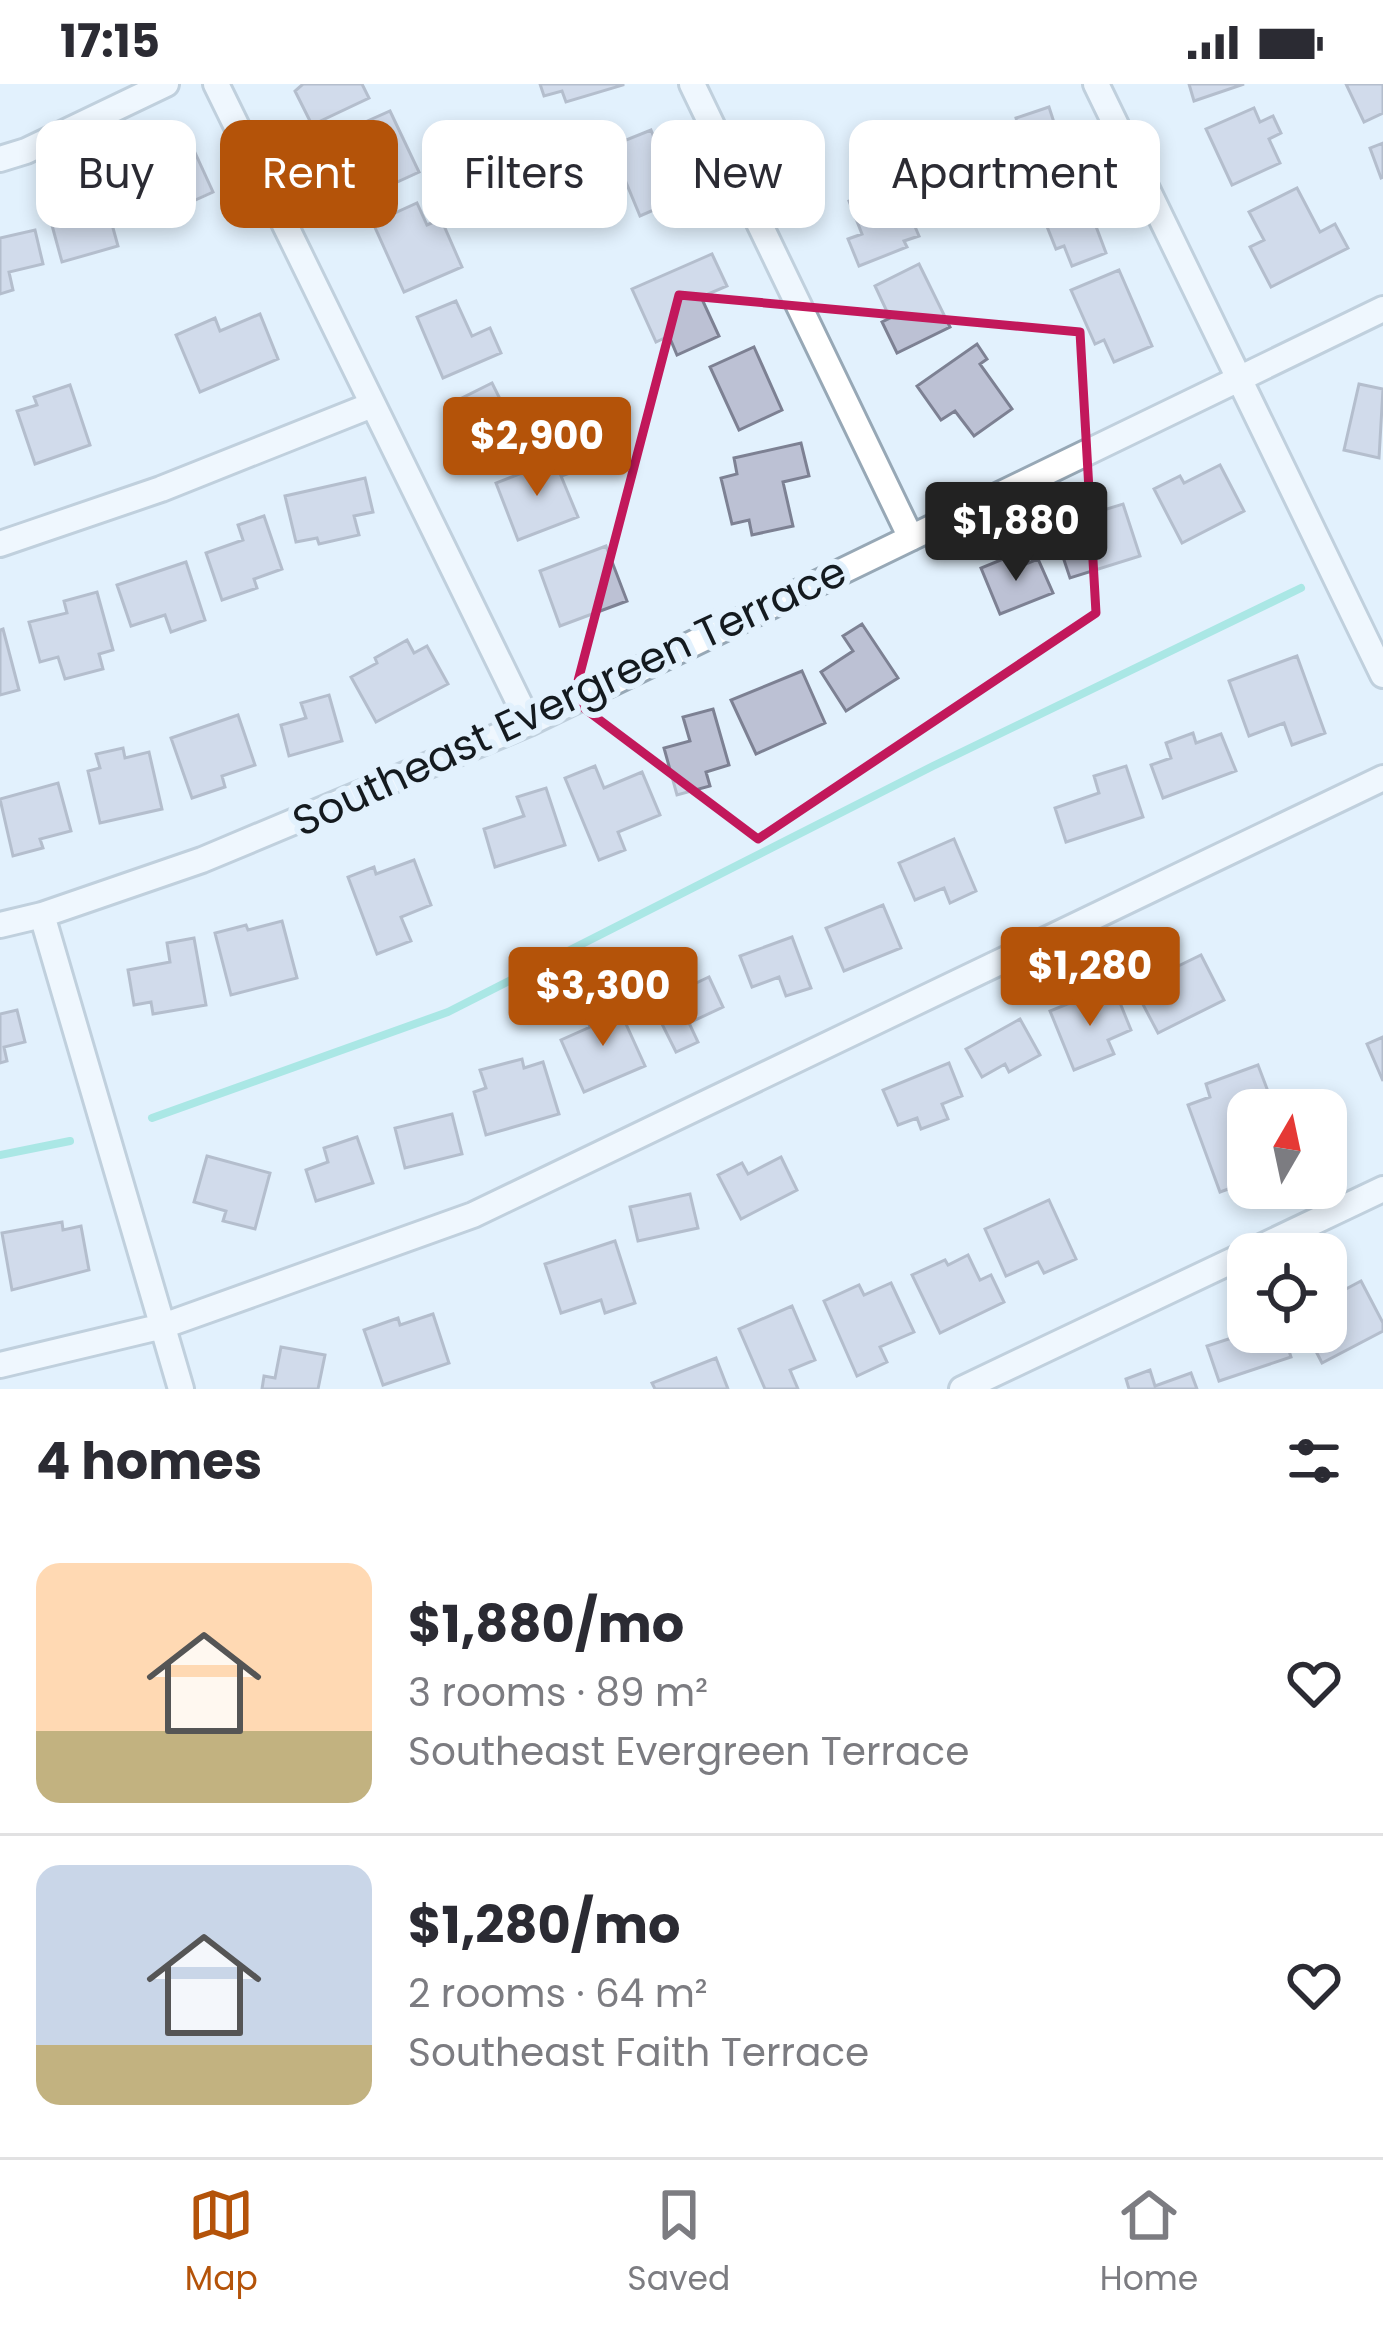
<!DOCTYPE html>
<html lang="en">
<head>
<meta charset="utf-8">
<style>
	body { margin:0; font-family:Poppins,sans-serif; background:#f2f2f3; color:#2b2b33; height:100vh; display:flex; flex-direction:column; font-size:45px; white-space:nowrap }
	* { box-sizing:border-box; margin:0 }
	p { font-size:39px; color:#7c7c81 }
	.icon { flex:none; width:66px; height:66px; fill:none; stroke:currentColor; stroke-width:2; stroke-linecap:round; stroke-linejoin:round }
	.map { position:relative; height:1305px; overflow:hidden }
	.side { display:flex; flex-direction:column; background:#fff; flex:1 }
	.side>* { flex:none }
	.guide { position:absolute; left:36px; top:36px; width:1311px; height:108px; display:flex; gap:24px }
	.needle { width:78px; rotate:9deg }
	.buttons { position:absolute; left:1227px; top:1005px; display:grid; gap:24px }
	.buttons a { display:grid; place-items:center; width:120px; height:120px; border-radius:24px; background:#fff; box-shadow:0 6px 18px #0003; font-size:60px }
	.price { position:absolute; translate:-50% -102px; padding:0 27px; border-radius:12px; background:#b45309; color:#fff; font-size:39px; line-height:78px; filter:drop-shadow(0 3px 6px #0008) }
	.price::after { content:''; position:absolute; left:50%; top:72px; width:36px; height:27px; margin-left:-18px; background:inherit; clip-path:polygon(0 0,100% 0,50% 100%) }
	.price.selected { background:#222; color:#fff }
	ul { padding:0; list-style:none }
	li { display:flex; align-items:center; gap:36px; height:300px; padding:0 36px }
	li+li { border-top:3px solid #e1e1e2 }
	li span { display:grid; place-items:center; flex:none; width:336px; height:240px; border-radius:24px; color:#555 }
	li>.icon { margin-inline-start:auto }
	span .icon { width:144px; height:144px; fill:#fffc; stroke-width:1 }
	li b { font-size:51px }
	h2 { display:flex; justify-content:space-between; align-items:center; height:144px; padding:0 36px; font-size:51px }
	.chip { padding:0 42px; border-radius:24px; background:#fff; box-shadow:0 6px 18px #0003; font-size:42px; line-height:108px }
	.chip.selected { background:#b45309; color:#fff }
	.status { display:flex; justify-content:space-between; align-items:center; height:84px; padding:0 60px; background:#fff; direction:ltr }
	.status svg { height:33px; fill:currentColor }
	.tabs { display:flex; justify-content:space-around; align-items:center; height:168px; border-top:3px solid #e1e1e2; background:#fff; font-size:33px; color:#7c7c81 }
	.tabs a { display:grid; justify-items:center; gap:6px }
	.tabs .selected { color:#b45309 }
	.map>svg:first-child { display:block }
</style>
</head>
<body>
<div class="status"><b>17:15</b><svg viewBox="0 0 49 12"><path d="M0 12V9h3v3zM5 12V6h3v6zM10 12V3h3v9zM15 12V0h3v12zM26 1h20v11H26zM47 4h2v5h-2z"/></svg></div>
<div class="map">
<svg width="1383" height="1305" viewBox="0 0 1383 1305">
	<rect width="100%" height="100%" fill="#e2f1fd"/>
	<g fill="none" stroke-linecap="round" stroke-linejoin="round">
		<!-- stream -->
		<path stroke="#67dbc7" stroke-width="8" d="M152,1034L448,928L933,682L1301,504
			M0,1071L70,1057"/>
	</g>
	<!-- building -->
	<path fill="#bcc1d4" stroke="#7d8193" stroke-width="3" d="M303,0H362L369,14L312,41L295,7Z
		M540,0H623V1L566,18L562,7L544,12Z
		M1189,0H1244L1194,17Z
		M1346,0H1383V29L1364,38Z
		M1049,23L1060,57L1039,63L1048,92L999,107L983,57L1019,45L1016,34Z
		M1254,24L1260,38L1273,32L1281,49L1269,55L1280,79L1232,101L1206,45Z
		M390,27L419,88L371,110L355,75L344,80L332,53Z
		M651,46L679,115L640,132L611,62Z
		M1383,59V93L1381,94L1370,64Z
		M192,62L213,108L162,131L156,119L143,125L128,92Z
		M896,98L919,152L904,157L907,163L859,182L848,155L862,150L849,117Z
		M1297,104L1320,148L1335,140L1348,164L1271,203L1250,163L1264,156L1249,128Z
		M103,108L118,162L62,178L47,123Z
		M1083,108L1106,169L1072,182L1064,162L1056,165L1040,125Z
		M417,119L427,141L441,135L462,183L404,208L373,139Z
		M35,146L43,180L9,188L13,206L0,210V154Z
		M712,170L727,202L701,213L719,252L677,271L669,252L656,258L632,205Z
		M919,180L950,243L897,269L882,238L890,234L875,202Z
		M1119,186L1152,262L1114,278L1104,256L1095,260L1071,206Z
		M456,217L472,252L490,244L501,269L443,294L417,233Z
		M260,230L278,275L200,308L176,251L215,234L220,247Z
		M977,260L987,275L980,280L1012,325L974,352L955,327L941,336L917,302Z
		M754,263L782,326L739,346L710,283Z
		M492,299L521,357L477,378L448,321Z
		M1359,300L1383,305L1379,374L1344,366Z
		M70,301L90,361L35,380L17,327L37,321L34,313Z
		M801,359L809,392L783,398L793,442L752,451L749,436L732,440L721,394L737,390L734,374Z
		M561,374L567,390L561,392L578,433L518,456L496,399Z
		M1220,381L1244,427L1182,459L1154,405L1180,392L1184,399Z
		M365,394L373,428L354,432L359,451L319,460L317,454L296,458L285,412Z
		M1123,420L1140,472L1070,494L1059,461L1074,456L1068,437Z
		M264,432L282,485L254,495L257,504L222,516L206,469L243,456L238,441Z
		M606,462L627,517L560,542L540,487Z
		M1008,473L1013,485L1038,475L1053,509L1000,530L981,484Z
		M186,478L205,536L171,548L165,531L131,542L117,501Z
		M97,508L113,566L99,570L103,585L65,595L58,573L40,578L29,538L67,529L64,517Z
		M862,540L898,594L846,627L821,588L853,567L843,552Z
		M3,545L19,606L0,611V546Z
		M407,556L414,569L427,562L448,600L376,638L351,593L377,579L375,574Z
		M1297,572L1325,649L1292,661L1284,639L1249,652L1229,597Z
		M802,587L825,639L756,670L731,616Z
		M329,611L342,657L289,672L281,641L306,634L301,619Z
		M713,625L729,681L706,688L710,702L677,711L664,664L690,657L683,633Z
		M238,631L255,681L222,692L225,703L192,714L171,654Z
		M1193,649L1196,659L1221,650L1236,687L1163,714L1151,681L1171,674L1166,659Z
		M123,664L125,674L149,668L162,725L100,739L88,687L100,684L96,670Z
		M595,682L604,704L642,688L660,731L618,748L625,766L599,776L565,694Z
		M1126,682L1143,733L1066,758L1055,724L1099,709L1094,692Z
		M58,699L71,747L40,755L43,764L13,772L0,715Z
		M546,704L565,761L495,783L484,745L524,732L517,713Z
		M954,755L976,807L950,819L944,804L915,816L899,779Z
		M414,776L431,821L401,833L411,857L377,870L348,793L374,783L376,790Z
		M883,821L901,864L844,887L826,844Z
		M282,837L297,894L231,911L215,849L246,841L248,846Z
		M792,853L811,904L786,912L779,893L752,903L740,872Z
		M194,854L206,921L153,930L151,918L134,921L128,886L170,878L167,859Z
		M1201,871L1224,916L1158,949L1129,894L1167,875L1172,885Z
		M709,893L723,923L689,939L698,958L676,968L652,920Z
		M1116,909L1131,946L1108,956L1114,970L1074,986L1050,927L1082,914L1085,921Z
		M616,918L645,982L584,1008L561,956L590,943L585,931Z
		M17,926L25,958L4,963L7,977L0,979V930Z
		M1020,935L1040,971L1009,988L1005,980L982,993L966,965Z
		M1383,953V997L1367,960Z
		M522,975L524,984L543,978L559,1030L486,1051L474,1008L486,1004L480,986Z
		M949,979L962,1012L942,1020L948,1035L921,1045L917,1034L898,1041L883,1006Z
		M1258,981L1275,1026H1248V1054L1238,1058L1248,1084V1098L1220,1108L1188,1021L1210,1013L1206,1000Z
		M452,1030L462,1070L405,1084L395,1044Z
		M357,1053L373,1099L316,1117L306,1086L328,1078L324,1064Z
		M207,1072L270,1089L255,1145L223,1137L226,1127L194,1118Z
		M781,1073L797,1106L741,1135L718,1091L742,1079L748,1090Z
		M690,1110L698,1144L638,1157L630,1123Z
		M1049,1116L1076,1175L1044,1189L1038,1178L1006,1192L985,1145Z
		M62,1138L63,1146L81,1142L89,1186L12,1206L2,1149Z
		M615,1157L635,1219L605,1229L601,1216L561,1229L545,1180Z
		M968,1171L980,1196L991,1191L1004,1218L940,1249L912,1191L945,1176L948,1181Z
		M1361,1197L1383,1239V1247L1322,1279L1306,1248H1326V1209L1329,1214Z
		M891,1199L914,1248L880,1263L887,1278L857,1292L824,1217L859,1201L864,1211Z
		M792,1222L815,1276L790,1286L798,1305H765L739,1245Z
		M433,1230L449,1279L383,1301L364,1246L398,1234L400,1241Z
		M1250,1248H1283L1291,1273L1219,1297L1207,1262Z
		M281,1263L325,1271L318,1305H262L264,1292L275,1294Z
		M716,1274L728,1305H655L652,1299Z
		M1150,1286L1155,1302L1191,1289L1197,1305H1129L1126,1295Z"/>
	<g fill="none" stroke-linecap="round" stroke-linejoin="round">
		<defs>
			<path id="street" d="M216,0L529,639
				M692,0L911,454
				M1096,0L1383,591
				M0,75L26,67L166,0
				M0,460L161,405L372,321
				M42,831L181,1305
				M0,841L42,831L202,776L529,639L1383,225
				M0,1281L163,1242L473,1131L1383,694
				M962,1305L1383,1105"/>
		</defs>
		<!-- street casing -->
		<use href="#street" stroke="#97a8b6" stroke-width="30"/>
		<!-- street -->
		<use href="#street" stroke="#fff" stroke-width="24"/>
	</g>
	<!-- marked area -->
	<path d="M0 0H1383V1305H0ZM679,211L1080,248L1096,529L758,755L573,616Z" fill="#e2f1fd" fill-opacity=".55" fill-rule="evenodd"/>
	<path fill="none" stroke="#c2185b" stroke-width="9" stroke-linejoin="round" d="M679,211L1080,248L1096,529L758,755L573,616Z"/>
	<g text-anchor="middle" stroke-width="12" stroke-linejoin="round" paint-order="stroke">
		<!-- street labels -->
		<g font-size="42" fill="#141a1f" stroke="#e2f1fd">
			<text transform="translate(569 612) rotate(-25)" y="15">Southeast Evergreen Terrace</text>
		</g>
	</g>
</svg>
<div class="buttons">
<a><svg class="needle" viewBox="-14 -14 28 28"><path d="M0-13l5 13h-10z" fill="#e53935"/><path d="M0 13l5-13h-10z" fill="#7c7c81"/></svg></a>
<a><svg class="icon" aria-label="locate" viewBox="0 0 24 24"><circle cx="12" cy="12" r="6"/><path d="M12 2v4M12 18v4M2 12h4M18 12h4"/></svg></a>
</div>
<b class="price" style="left:537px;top:415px">$2,900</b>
<b class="price selected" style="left:1016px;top:500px">$1,880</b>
<b class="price" style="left:1090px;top:945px">$1,280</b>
<b class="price" style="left:603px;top:965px">$3,300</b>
<div class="guide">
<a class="chip">Buy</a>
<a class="chip selected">Rent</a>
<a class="chip">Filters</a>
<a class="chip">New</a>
<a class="chip">Apartment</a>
</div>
</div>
<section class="side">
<h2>4 homes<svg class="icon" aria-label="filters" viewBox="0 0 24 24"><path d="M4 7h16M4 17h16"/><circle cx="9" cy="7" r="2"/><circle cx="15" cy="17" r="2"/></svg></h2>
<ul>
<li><span style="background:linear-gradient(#ffd9b3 70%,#c2b280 0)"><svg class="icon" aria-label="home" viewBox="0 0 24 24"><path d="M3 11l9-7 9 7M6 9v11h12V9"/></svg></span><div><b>$1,880/mo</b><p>3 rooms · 89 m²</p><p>Southeast Evergreen Terrace</p></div><svg class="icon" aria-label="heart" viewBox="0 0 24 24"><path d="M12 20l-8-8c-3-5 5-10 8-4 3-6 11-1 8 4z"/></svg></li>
<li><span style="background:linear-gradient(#c9d6e8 75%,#c2b280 0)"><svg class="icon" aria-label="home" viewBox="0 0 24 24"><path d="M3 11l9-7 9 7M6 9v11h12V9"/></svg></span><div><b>$1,280/mo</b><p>2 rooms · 64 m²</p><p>Southeast Faith Terrace</p></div><svg class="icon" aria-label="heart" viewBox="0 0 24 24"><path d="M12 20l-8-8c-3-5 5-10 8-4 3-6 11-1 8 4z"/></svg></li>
</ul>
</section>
<nav class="tabs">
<a class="selected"><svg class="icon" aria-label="map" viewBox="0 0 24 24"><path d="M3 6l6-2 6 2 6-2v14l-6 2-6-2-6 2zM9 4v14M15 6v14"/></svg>Map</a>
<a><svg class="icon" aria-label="saved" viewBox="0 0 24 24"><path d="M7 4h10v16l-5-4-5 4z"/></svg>Saved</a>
<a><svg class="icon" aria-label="home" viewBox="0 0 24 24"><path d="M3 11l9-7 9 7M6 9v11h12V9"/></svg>Home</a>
</nav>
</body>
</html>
